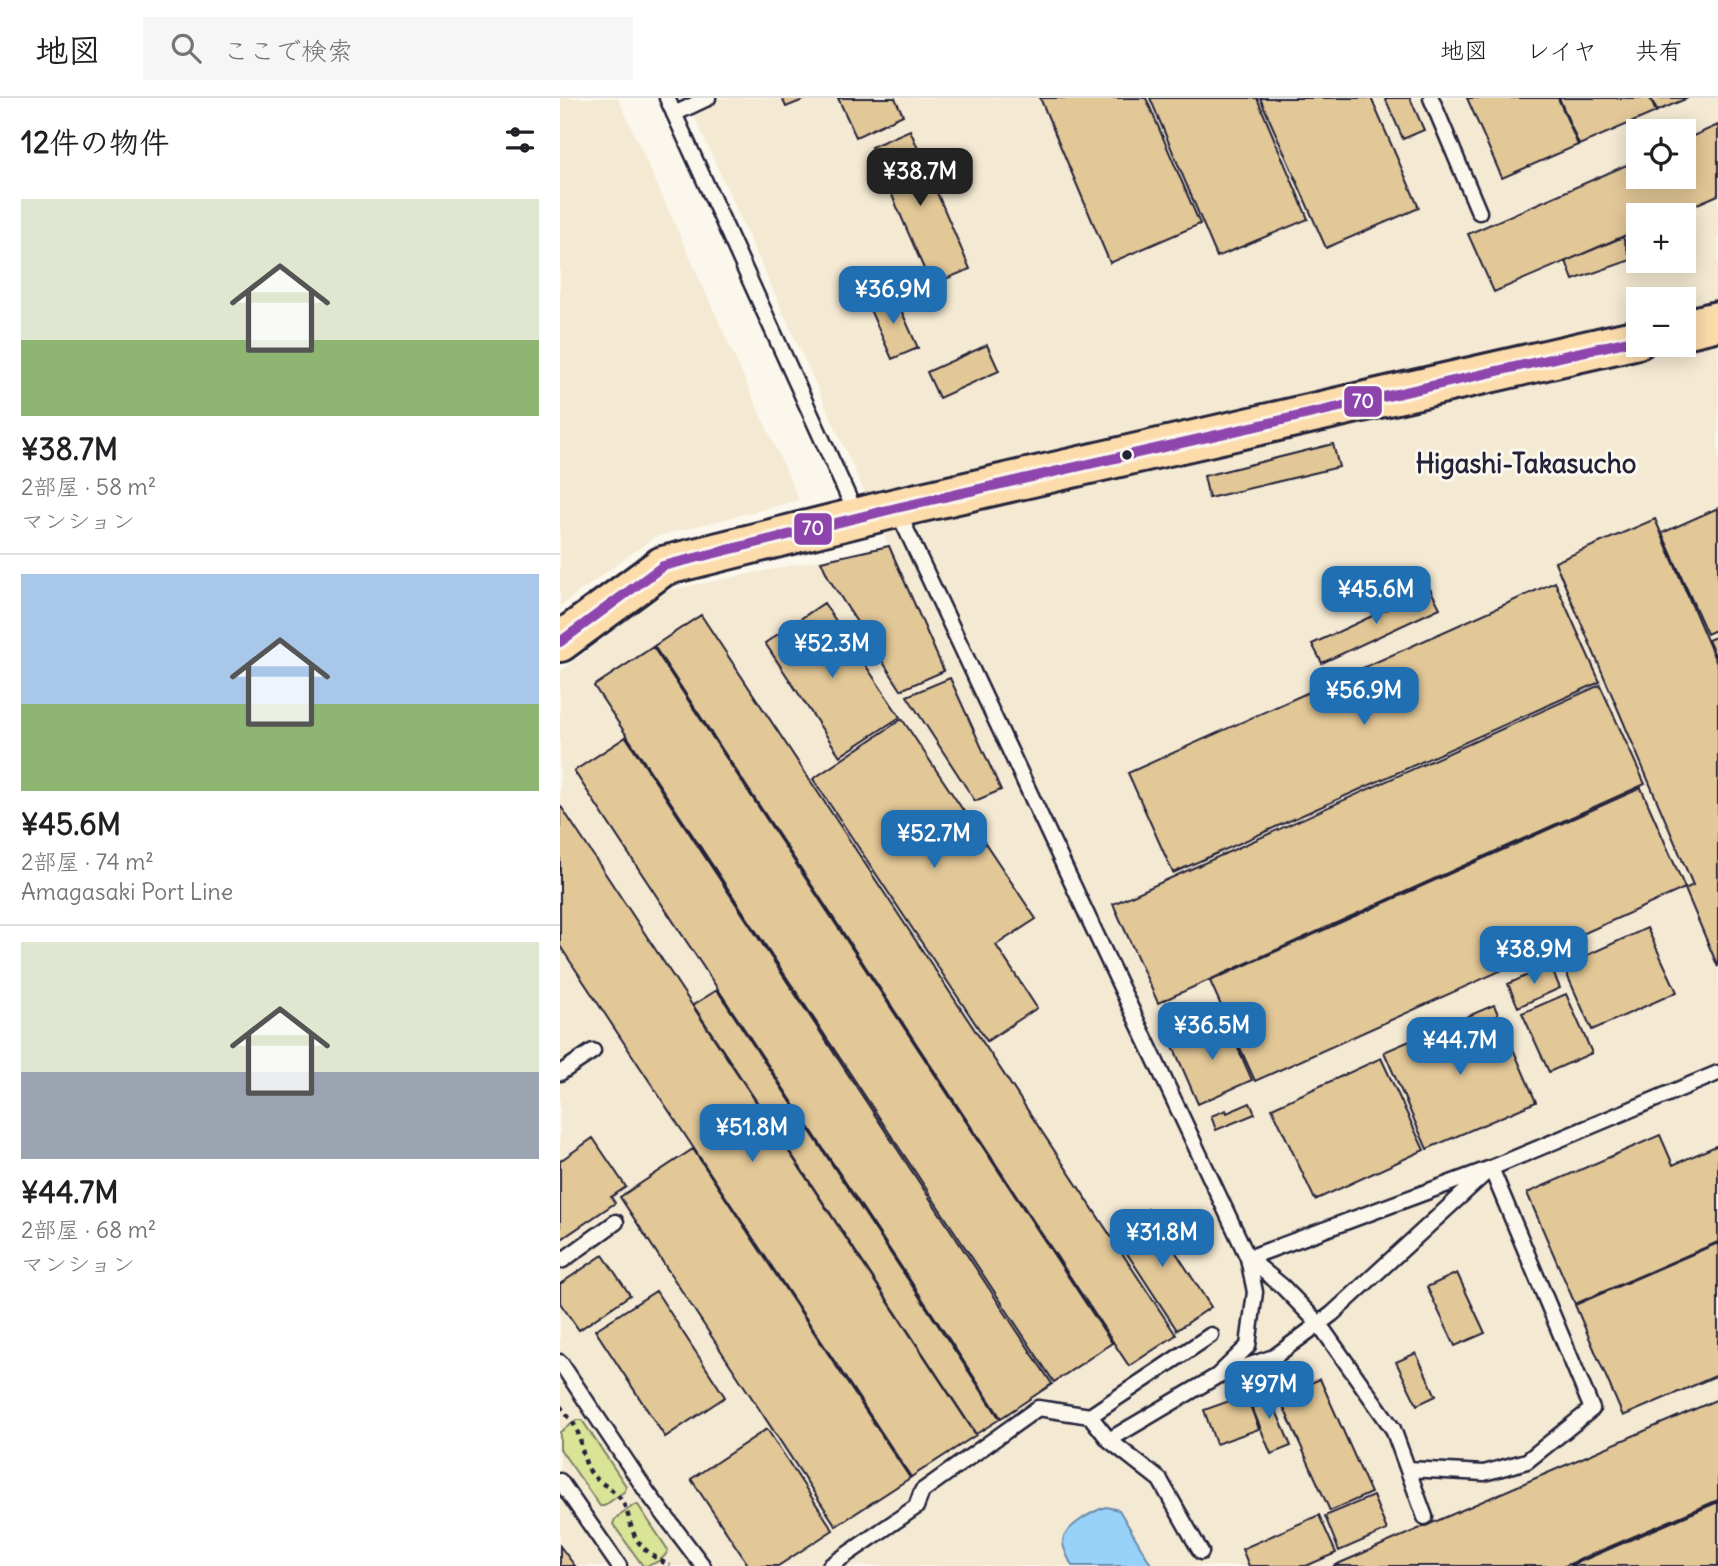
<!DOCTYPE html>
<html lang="ja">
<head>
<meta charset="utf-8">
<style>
	body { margin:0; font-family:Delius,"Klee One",sans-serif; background:#f6f6f6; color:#202124; height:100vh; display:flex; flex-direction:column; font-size:26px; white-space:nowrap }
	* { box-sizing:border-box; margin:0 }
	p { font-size:23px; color:#757577 }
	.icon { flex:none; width:38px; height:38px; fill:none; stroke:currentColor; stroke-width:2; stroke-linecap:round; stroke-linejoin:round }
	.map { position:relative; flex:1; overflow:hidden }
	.panel { display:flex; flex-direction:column; background:#fff; width:560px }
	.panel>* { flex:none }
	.tools { position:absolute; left:1066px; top:21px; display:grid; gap:14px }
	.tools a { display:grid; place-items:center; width:70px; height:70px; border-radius:0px; background:#fff; box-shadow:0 4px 18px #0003; font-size:35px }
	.price { position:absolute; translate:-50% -60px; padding:0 16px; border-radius:14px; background:#1f6fb2; color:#fff; font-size:23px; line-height:46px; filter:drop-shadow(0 2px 4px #0008) }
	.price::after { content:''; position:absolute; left:50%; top:42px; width:21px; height:16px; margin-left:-10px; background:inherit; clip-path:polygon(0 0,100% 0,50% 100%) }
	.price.on { background:#222; color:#fff }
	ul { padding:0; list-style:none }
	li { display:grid; align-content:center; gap:14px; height:371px; padding:0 21px }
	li+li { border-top:2px solid #e0e0e0 }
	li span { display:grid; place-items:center; height:217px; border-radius:0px; color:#555 }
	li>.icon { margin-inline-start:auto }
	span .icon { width:126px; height:126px; fill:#fffc; stroke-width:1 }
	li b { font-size:30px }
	h2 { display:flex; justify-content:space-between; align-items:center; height:84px; padding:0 21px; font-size:30px }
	header { display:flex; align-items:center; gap:42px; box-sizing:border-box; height:98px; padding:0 35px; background:#fff; border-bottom:2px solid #e0e0e0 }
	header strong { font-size:33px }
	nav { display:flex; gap:38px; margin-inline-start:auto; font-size:24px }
	.search { width:490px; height:63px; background:#f6f6f6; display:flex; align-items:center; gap:18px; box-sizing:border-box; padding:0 24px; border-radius:0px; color:#757577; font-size:26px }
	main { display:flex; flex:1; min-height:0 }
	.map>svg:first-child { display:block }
</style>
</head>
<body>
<header>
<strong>地図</strong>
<div class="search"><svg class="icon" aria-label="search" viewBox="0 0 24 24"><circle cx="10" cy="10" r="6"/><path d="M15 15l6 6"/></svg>ここで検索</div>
<nav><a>地図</a><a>レイヤ</a><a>共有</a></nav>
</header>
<main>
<section class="panel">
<h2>12件の物件<svg class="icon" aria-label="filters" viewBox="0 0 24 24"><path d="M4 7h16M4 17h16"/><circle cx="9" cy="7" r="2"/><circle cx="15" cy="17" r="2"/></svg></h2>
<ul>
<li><span style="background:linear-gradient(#dfe7d0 65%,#8fb573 0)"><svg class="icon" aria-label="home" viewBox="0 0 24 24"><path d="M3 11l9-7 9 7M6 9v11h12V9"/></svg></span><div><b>¥38.7M</b><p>2部屋 · 58 m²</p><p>マンション</p></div></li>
<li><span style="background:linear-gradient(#a9c7e8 60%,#8fb573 0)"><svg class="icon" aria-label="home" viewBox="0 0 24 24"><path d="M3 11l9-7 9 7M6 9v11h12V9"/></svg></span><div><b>¥45.6M</b><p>2部屋 · 74 m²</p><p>Amagasaki Port Line</p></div></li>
<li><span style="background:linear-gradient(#dfe7d0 60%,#9aa5b1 0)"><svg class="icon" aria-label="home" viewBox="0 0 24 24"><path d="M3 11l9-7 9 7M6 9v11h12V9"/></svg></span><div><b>¥44.7M</b><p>2部屋 · 68 m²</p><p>マンション</p></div></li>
</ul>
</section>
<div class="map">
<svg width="1158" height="1468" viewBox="0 0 1158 1468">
	<rect width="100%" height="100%" fill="#fbf7ec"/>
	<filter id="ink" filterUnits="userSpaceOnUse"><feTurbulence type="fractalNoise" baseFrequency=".0143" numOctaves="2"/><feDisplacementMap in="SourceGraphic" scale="14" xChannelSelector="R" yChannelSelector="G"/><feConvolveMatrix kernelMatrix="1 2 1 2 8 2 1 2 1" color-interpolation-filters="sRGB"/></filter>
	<g filter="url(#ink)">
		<!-- built -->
		<path fill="#f4e9d2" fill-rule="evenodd" d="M0,0H58L239,402L94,439L0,508Z
			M126,0H1158V1468H0V574L104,493L329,448ZM1078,33H1124V79H1078ZM1078,117H1124V163H1078ZM1078,201H1124V247H1078Z"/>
		<!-- green -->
		<path fill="#d9e496" stroke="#7e8368" stroke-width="2" d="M17,1322H22L66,1388L65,1393L44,1408H40L0,1351V1334Z
			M74,1407H78L108,1452C105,1461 92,1468 83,1468L53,1426L55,1421Z"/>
		<!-- water -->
		<path fill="#99d2f9" stroke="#698cad" stroke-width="2" d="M546,1409L559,1412L592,1468H512C509,1461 502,1450 503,1442C506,1428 533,1413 546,1409Z"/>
		<!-- building -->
		<path fill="#e2c797" stroke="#22223b" stroke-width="2" d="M222,0H248L226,9Z
			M278,0H335L343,17L296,39Z
			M480,0H586L640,126L550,165Z
			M590,0H697L748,121L657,159Z
			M700,0H811L859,110L766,150Z
			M825,0H850L864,32L843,41Z
			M907,0H998L1018,47L942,80Z
			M999,0H1090L1096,14L1019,47Z
			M1091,0H1128L1097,13Z
			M1158,27V97L1112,117H1078V132L934,194L908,136L1078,62V79H1124V42Z
			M350,32L410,171L371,187L311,49Z
			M1063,139L1071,162L1013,182L1006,163Z
			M333,194L358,250L332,261L307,205Z
			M427,247L439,273L379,300L367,274Z
			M773,346L779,369L649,400L644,378Z
			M1158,410V531L1147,536L1102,435Z
			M1095,421L1158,568V869L1125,791L1133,787L995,464Z
			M329,448L384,573L341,592L269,481L261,463Z
			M995,484L1040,584L613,775L568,675Z
			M870,491L880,510L762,565L752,546Z
			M264,505L340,619L280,658L205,545Z
			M141,517L616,1237L569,1268L94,548Z
			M1158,538V564L1148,542Z
			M93,549L552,1245L494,1284L34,588Z
			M390,580L441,692L415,703L347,598Z
			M1040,587L1085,686L598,905L553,806Z
			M342,621L476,821L436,847L477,910L427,943L253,681Z
			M66,639L492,1286L441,1320L14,673Z
			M1081,690L1125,790L695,983L650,883Z
			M0,707L416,1337L351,1379L0,848Z
			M1087,830L1117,894L1032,932L1003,868Z
			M990,867L1000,890L958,909L948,886Z
			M157,892L440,1321L416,1336L133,907Z
			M1006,896L1032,955L989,974L962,915Z
			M934,907L976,1004L867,1051L824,954Z
			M666,923L692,982L638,1006L612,946Z
			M821,960L864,1052L755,1102L712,1010Z
			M690,1005L695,1016L656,1032L651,1018L666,1012L667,1015Z
			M1100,1037L1113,1067L1158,1047V1144L1015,1206L967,1095Z
			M33,1040L66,1089L51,1099L55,1105L0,1142V1063Z
			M133,1051L350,1380L276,1428L60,1099Z
			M588,1111L651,1209L617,1232L553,1134Z
			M1158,1145V1277L1063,1318L1015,1207Z
			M43,1157L70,1197L19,1232L0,1205V1186Z
			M897,1175L925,1235L895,1248L867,1189Z
			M96,1193L165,1299L105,1339L35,1232Z
			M856,1255L876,1298L857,1307L836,1264Z
			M760,1281L811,1395L770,1413L719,1299Z
			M706,1289L731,1348L711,1356L687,1297Z
			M686,1297L699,1331L656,1346L644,1312Z
			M1158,1301V1402L1005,1468H773Z
			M207,1331L273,1432L218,1468H189L131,1381Z
			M813,1398L827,1432L779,1453L765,1418Z
			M1158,1404V1468H1010Z
			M759,1417L776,1455L746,1468H689L682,1451Z
			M0,1448L15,1468H0Z"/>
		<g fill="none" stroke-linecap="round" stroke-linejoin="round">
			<defs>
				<path id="lane" d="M107,0L297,418
					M871,0L919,114
					M114,16L148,0
					M337,412L688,1160L695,1194L688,1248L657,1278L549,1342
					M0,975L33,953
					M0,1163L3,1162L56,1124
					M0,1264L87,1394L143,1468
					M661,1277L714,1259L772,1216L931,1070L1032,1311L967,1363L924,1375L848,1371
					M530,1318L549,1342L600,1382L641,1454
					M0,1383L59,1468
					M865,1419L833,1331L759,1226L722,1188L688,1160L931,1070L1158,975
					M270,1468L356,1409L362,1393L478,1310L530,1318L651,1237"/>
				<path id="primary" d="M1124,231L1158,223
					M0,544L103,468L336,410L1078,241"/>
			</defs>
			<!-- lane casing -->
			<use href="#lane" stroke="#22223b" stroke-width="19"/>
			<!-- primary casing -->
			<use href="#primary" stroke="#22223b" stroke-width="44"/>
			<!-- path -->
			<path stroke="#22223b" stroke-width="4.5" stroke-dasharray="5 5" stroke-linecap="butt" d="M0,1308C5,1315 12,1322 16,1330C22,1342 21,1357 29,1372C40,1389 53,1387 63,1405C68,1413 69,1423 72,1431C78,1450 94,1459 110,1468"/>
			<!-- lane -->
			<use href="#lane" stroke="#fbf7ec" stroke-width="14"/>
			<!-- primary -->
			<use href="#primary" stroke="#fddcac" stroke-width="38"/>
			<defs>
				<path id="bus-1" d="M0,544L103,468L336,410L1078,241"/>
			</defs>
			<!-- bus-1 casing -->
			<use href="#bus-1" stroke="#fbf7ec" stroke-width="16"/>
			<!-- bus-1 -->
			<use href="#bus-1" stroke="#8e44ad" stroke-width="10"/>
		</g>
	</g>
	<!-- markers -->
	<circle fill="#22223b" stroke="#fbf7ec" stroke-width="2.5" cx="567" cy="357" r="6"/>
	<g text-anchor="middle" stroke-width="6" stroke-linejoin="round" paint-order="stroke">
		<!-- neighbourhood labels -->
		<g font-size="26" font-weight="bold" fill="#22223b" stroke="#fbf7ec">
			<text x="966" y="375">Higashi-Takasucho</text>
		</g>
	</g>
	<g stroke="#fbf7ec" stroke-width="2.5">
		<rect x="783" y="287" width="40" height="33" rx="7" fill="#8e44ad"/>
		<rect x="233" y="414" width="40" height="34" rx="7" fill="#8e44ad"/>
	</g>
	<g font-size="19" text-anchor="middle" font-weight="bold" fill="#fff">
		<text x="803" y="310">70</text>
		<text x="253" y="437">70</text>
	</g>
</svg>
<div class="tools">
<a><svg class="icon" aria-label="locate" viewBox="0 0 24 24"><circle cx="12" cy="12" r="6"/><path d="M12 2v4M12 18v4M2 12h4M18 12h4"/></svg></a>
<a>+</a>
<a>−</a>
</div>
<b class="price on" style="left:360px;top:110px">¥38.7M</b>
<b class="price" style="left:333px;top:228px">¥36.9M</b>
<b class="price" style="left:816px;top:528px">¥45.6M</b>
<b class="price" style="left:272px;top:582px">¥52.3M</b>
<b class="price" style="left:804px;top:629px">¥56.9M</b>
<b class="price" style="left:374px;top:772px">¥52.7M</b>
<b class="price" style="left:974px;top:888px">¥38.9M</b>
<b class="price" style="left:652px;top:964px">¥36.5M</b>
<b class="price" style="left:900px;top:979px">¥44.7M</b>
<b class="price" style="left:192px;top:1066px">¥51.8M</b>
<b class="price" style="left:602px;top:1171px">¥31.8M</b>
<b class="price" style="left:709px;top:1323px">¥97M</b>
</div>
</main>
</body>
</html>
